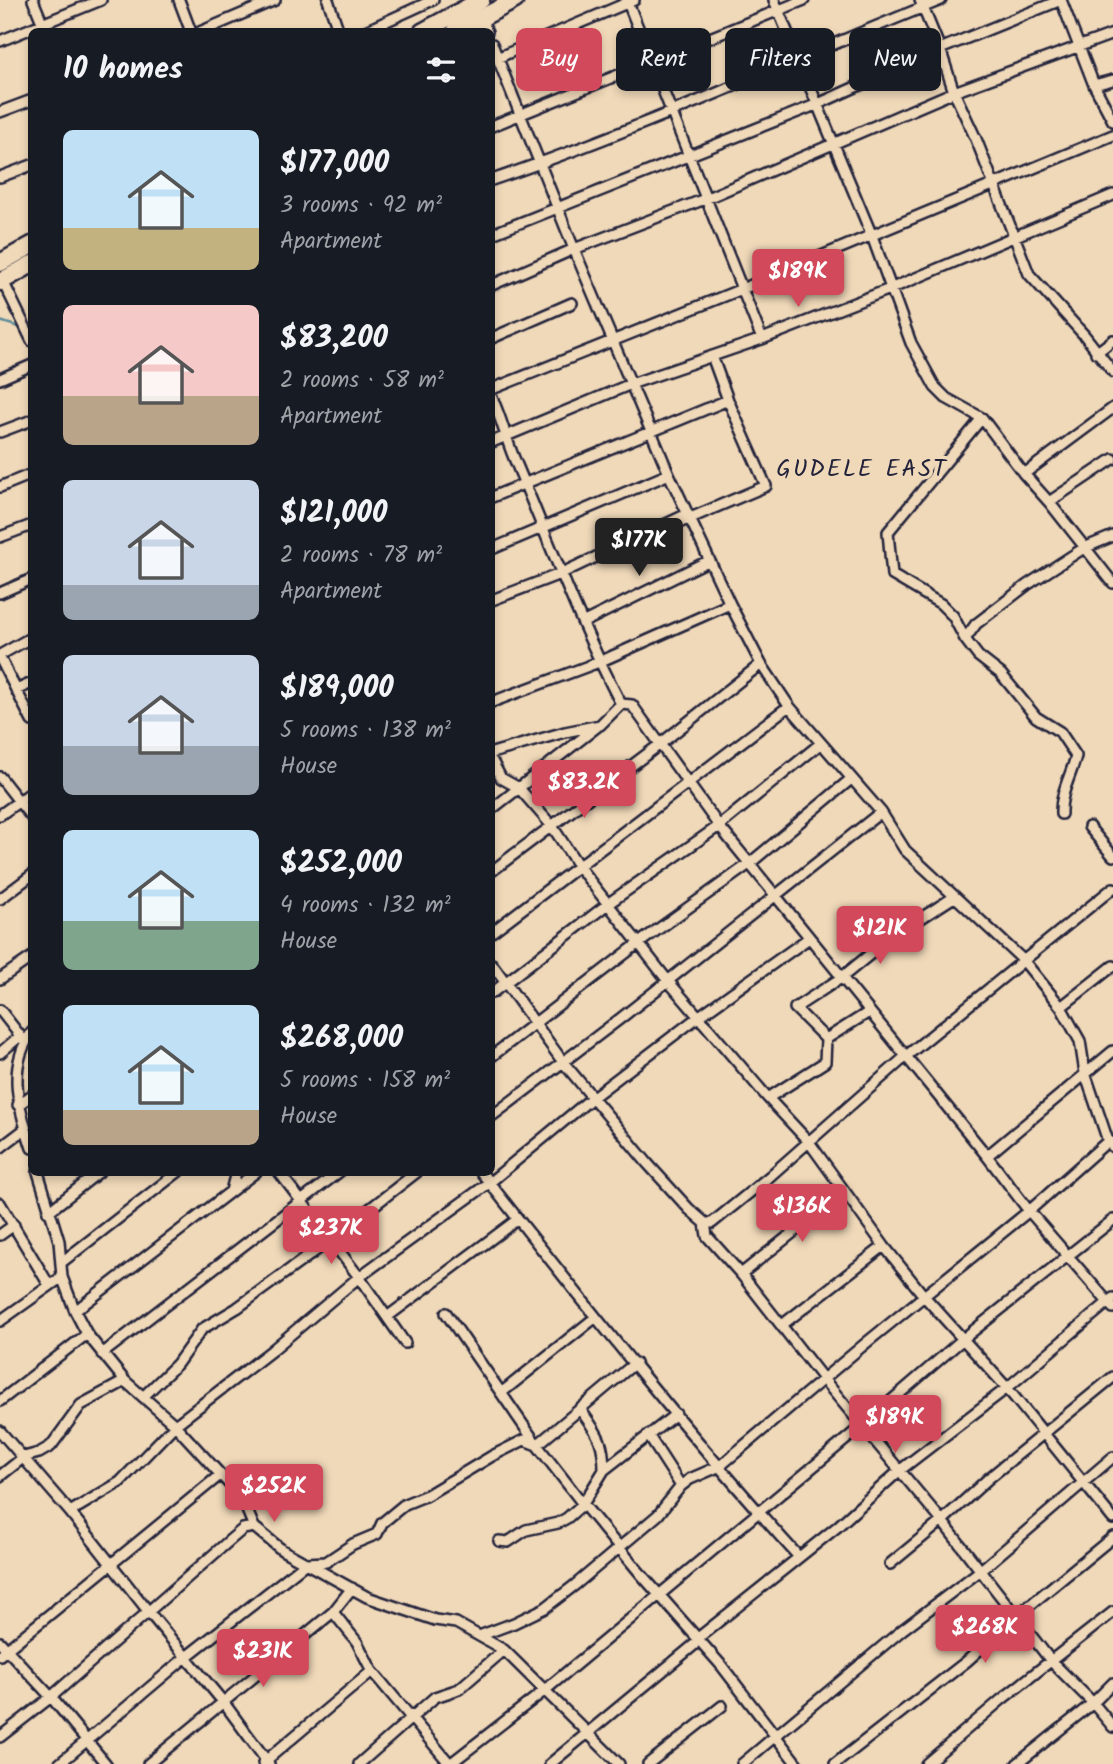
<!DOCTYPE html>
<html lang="en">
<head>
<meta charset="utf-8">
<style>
	body { margin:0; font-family:Kalam,sans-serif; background:#242831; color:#f1f3f6; height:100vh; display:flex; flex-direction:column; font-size:26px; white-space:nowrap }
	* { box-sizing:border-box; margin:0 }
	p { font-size:23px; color:#9ea1a6 }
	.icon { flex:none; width:38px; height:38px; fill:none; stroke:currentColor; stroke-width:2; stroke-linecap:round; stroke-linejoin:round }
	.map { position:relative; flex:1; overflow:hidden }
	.panel { position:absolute; left:28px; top:28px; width:467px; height:1148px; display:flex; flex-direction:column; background:#171b24; border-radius:10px; box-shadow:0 4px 10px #0003 }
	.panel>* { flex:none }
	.banner { position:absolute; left:516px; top:28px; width:492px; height:63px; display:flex; gap:14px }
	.price { position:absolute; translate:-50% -60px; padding:0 16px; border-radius:7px; background:#d1495b; color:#fff; font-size:23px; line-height:46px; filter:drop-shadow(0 2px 4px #0008) }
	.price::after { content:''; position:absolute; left:50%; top:42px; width:21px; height:16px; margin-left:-10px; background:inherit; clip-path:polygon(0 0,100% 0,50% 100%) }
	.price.selected { background:#222; color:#fff }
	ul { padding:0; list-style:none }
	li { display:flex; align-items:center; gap:21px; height:175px; padding:0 35px }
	li span { display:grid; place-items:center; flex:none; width:196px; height:140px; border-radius:10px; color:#555 }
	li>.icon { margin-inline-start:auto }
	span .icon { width:84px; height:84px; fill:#fffc; stroke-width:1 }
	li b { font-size:30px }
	h2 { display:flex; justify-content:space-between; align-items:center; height:84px; padding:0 35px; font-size:30px }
	.pill { padding:0 24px; border-radius:10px; background:#171b24; box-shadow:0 4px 10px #0003; font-size:24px; line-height:63px }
	.pill.selected { background:#d1495b; color:#fff }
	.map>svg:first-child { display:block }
</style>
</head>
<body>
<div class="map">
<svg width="1113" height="1764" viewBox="0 0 1113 1764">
	<rect width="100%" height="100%" fill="#f0d9b9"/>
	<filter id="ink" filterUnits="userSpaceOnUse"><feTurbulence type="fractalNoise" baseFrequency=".0143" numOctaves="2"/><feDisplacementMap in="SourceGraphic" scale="14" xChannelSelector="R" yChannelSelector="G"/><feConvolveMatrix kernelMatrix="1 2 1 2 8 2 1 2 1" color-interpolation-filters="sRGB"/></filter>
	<g filter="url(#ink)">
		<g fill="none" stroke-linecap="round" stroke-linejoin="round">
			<!-- stream -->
			<path stroke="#5c8c99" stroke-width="2.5" d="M0,321L22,328"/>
			<defs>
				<path id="minor" d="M33,0L46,32
					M179,0L191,32
					M328,0L339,32
					M627,0L762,339
					M774,0L872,236L911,343L935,387L946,398L982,418L1024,474L1049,502L1113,583
					M920,0L940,49L954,92L976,139L1029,274L1085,336L1113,372
					M481,18L487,32
					M200,32L275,0
					M363,32L433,0
					M0,41L101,0
					M492,44L574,249L669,474
					M497,58L634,0
					M1094,85L1113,80
					M0,112L32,100
					M492,126L804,0
					M0,177L32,165
					M492,180C644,128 791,60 941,0
					M492,234L818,104L940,49L1061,0L1094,85L1113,121
					M3,281L32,341
					M492,285L574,249L705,199L954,92L1113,34
					M492,338L572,303
					M1096,353L1113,340
					M0,379L32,365
					M492,389L742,289L1113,135
					M492,398C501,417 506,439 514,458C549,541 580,625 621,704L632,705L719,826L820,744
					M982,418L888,532L892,575L941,604L953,616L965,639L978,656L1001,674L1036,717L1060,732L1076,756C1071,776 1060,793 1061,814
					M0,432L32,420
					M492,442L631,384L762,339L890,289L1113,195
					M1024,474L1113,408
					M0,487L32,474
					M492,497L728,400
					M1049,502L1113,459
					M681,522L766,486L728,400L712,356
					M0,537L32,525
					M492,549L669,474L730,604L761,664L789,706L881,812L905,850L1023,960L1061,1007L1080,1041L1085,1073L1108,1141L1113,1147
					M0,593L32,579
					M492,600L560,574L685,515
					M584,622L708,561
					M965,639L976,624L1027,585L1084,548L1113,536
					M0,655L32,637
					M0,658L32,721
					M16,690L32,683
					M492,702L599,662L730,604
					M492,753L565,732L600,725L621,704
					M492,761L501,778L519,788L552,826L579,867L668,981L768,1098L809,1142L884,1246L924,1296L1007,1388L1113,1519
					M0,777L32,818
					M492,809L598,726
					M0,815L32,792
					M1089,827L1113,856
					M492,871L659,745L761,664
					M0,899L32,875
					M492,932L789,706
					M492,964L563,1062L648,1164L689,1209L705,1223H712L770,1176L905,1057L1113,888
					M0,979L32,957
					M492,993L609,903L719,826L987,1156L1029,1211L1113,1308
					M1061,1007L1113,966
					M0,1010L25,1042
					M32,1032C6,1068 19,1109 32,1148
					M826,1039L795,1008L841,978L890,938L954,897
					M0,1053L20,1036
					M492,1056L639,943L749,864L851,779
					M768,1098L825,1062L826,1039L869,1012
					M18,1105L32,1095
					M492,1116L621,1018L881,812
					M0,1148L25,1129
					M987,1156L1113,1051
					M38,1172L59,1241L62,1277L75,1311L87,1334L125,1381L175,1425L242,1498L254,1527L282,1550L367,1597L435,1620L456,1623L504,1650L619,1764
					M279,1172L359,1277L405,1343
					M481,1172C584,1303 687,1434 799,1557
					M231,1191L236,1172
					M0,1203L49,1285
					M48,1212L99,1172
					M705,1223L707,1236L741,1274L824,1380L942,1521L1051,1661L1093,1703L1113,1727
					M0,1235L14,1225
					M62,1262L178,1172
					M741,1274L844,1192
					M75,1311L256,1172
					M446,1313L537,1445L583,1504L640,1573L721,1665L797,1764
					M387,1317L518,1219
					M0,1321L62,1277
					M782,1325L884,1246
					M102,1354L339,1172
					M501,1393L596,1317
					M143,1397L177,1364L202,1329L237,1308L318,1249L417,1172
					M0,1401L87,1334
					M580,1409C597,1433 604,1440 604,1470
					M0,1431L70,1512L148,1611L224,1703L269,1764
					M648,1435L681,1486
					M0,1476L24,1457L39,1453L51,1446L81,1405L125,1381
					M70,1512L120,1482L175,1425L271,1351L359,1277L489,1183L593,1097L698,1017L809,938
					M499,1541L508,1542L526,1530L558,1523L567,1518L583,1504L604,1470L676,1414
					M890,1564L942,1521L989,1478L1113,1377
					M333,1612L357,1642L372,1671L450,1764
					M479,1636L514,1623L545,1608L575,1585L658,1515L681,1486L690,1479L720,1466L866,1343L1029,1211L1108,1141L1112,1142
					M698,1638L837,1527L899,1471L1007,1388L1113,1298
					M0,1642L51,1697L106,1764
					M0,1655L220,1475
					M0,1737L51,1697L230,1540L243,1529L254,1527
					M263,1763L372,1671
					M59,1764L186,1657L306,1563L326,1562L353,1544L377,1534L382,1523L405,1504L427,1495L492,1456L524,1440L537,1445L635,1363
					M148,1764L333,1612L352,1588
					M359,1764L435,1697L459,1689L504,1650
					M450,1764L544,1691L862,1426L963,1339L1113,1220
					M550,1764L694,1645
					M648,1764L722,1706
					M742,1764L902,1630L981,1570L1113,1457
					M835,1764L967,1661L1018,1615L1113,1537
					M926,1764L1001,1700L1113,1612
					M1017,1764L1093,1703L1113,1683"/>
				<path id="trunk" d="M422,32L481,0
					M455,32L515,0
					M0,263L32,245
					M0,282L32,264"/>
			</defs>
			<!-- minor casing -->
			<use href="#minor" stroke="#22223b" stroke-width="14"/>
			<!-- trunk casing -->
			<use href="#trunk" stroke="#22223b" stroke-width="21"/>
			<!-- minor -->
			<use href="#minor" stroke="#f0d9b9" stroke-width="9"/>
			<!-- trunk -->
			<use href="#trunk" stroke="#f0d9b9" stroke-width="16"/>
		</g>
	</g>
	<g text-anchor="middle" stroke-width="7" stroke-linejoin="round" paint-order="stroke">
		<!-- neighbourhood labels -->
		<g font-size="24" letter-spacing="2" fill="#22223b" stroke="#f0d9b9">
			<text x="862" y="476">GUDELE EAST</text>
		</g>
	</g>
</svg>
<b class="price" style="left:798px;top:309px">$189K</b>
<b class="price selected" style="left:639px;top:578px">$177K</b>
<b class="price" style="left:584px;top:820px">$83.2K</b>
<b class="price" style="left:880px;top:966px">$121K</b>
<b class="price" style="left:802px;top:1244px">$136K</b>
<b class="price" style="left:331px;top:1266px">$237K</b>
<b class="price" style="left:895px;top:1455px">$189K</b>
<b class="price" style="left:274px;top:1524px">$252K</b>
<b class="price" style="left:985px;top:1665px">$268K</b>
<b class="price" style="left:263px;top:1689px">$231K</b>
<div class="banner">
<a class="pill selected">Buy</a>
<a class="pill">Rent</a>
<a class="pill">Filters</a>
<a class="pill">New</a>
</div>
<section class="panel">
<h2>10 homes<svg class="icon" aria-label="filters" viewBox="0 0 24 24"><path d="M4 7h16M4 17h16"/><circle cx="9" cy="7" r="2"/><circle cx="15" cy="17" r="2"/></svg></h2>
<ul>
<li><span style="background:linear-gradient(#bfe0f5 70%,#c2b280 0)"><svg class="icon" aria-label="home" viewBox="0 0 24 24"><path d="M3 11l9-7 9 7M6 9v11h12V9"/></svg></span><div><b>$177,000</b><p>3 rooms · 92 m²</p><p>Apartment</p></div></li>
<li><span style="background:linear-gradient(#f6c9c9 65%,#b9a48a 0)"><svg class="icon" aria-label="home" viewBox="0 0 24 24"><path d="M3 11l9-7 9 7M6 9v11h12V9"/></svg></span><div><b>$83,200</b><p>2 rooms · 58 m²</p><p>Apartment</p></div></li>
<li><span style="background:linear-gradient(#c9d6e8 75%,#9aa5b1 0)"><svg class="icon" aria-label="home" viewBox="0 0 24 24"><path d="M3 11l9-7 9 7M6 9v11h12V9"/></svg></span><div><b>$121,000</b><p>2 rooms · 78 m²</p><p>Apartment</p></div></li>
<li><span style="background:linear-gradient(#c9d6e8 65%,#9aa5b1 0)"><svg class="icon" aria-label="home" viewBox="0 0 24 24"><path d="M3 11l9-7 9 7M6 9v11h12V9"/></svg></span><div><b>$189,000</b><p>5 rooms · 138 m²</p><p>House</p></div></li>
<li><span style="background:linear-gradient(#bfe0f5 65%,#7fa58c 0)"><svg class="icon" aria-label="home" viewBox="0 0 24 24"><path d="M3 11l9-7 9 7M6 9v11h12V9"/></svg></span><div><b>$252,000</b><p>4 rooms · 132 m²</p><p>House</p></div></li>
<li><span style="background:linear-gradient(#bfe0f5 75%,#b9a48a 0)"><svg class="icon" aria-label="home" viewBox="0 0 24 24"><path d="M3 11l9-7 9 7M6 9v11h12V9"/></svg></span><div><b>$268,000</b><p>5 rooms · 158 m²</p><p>House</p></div></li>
</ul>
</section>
</div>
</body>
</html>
